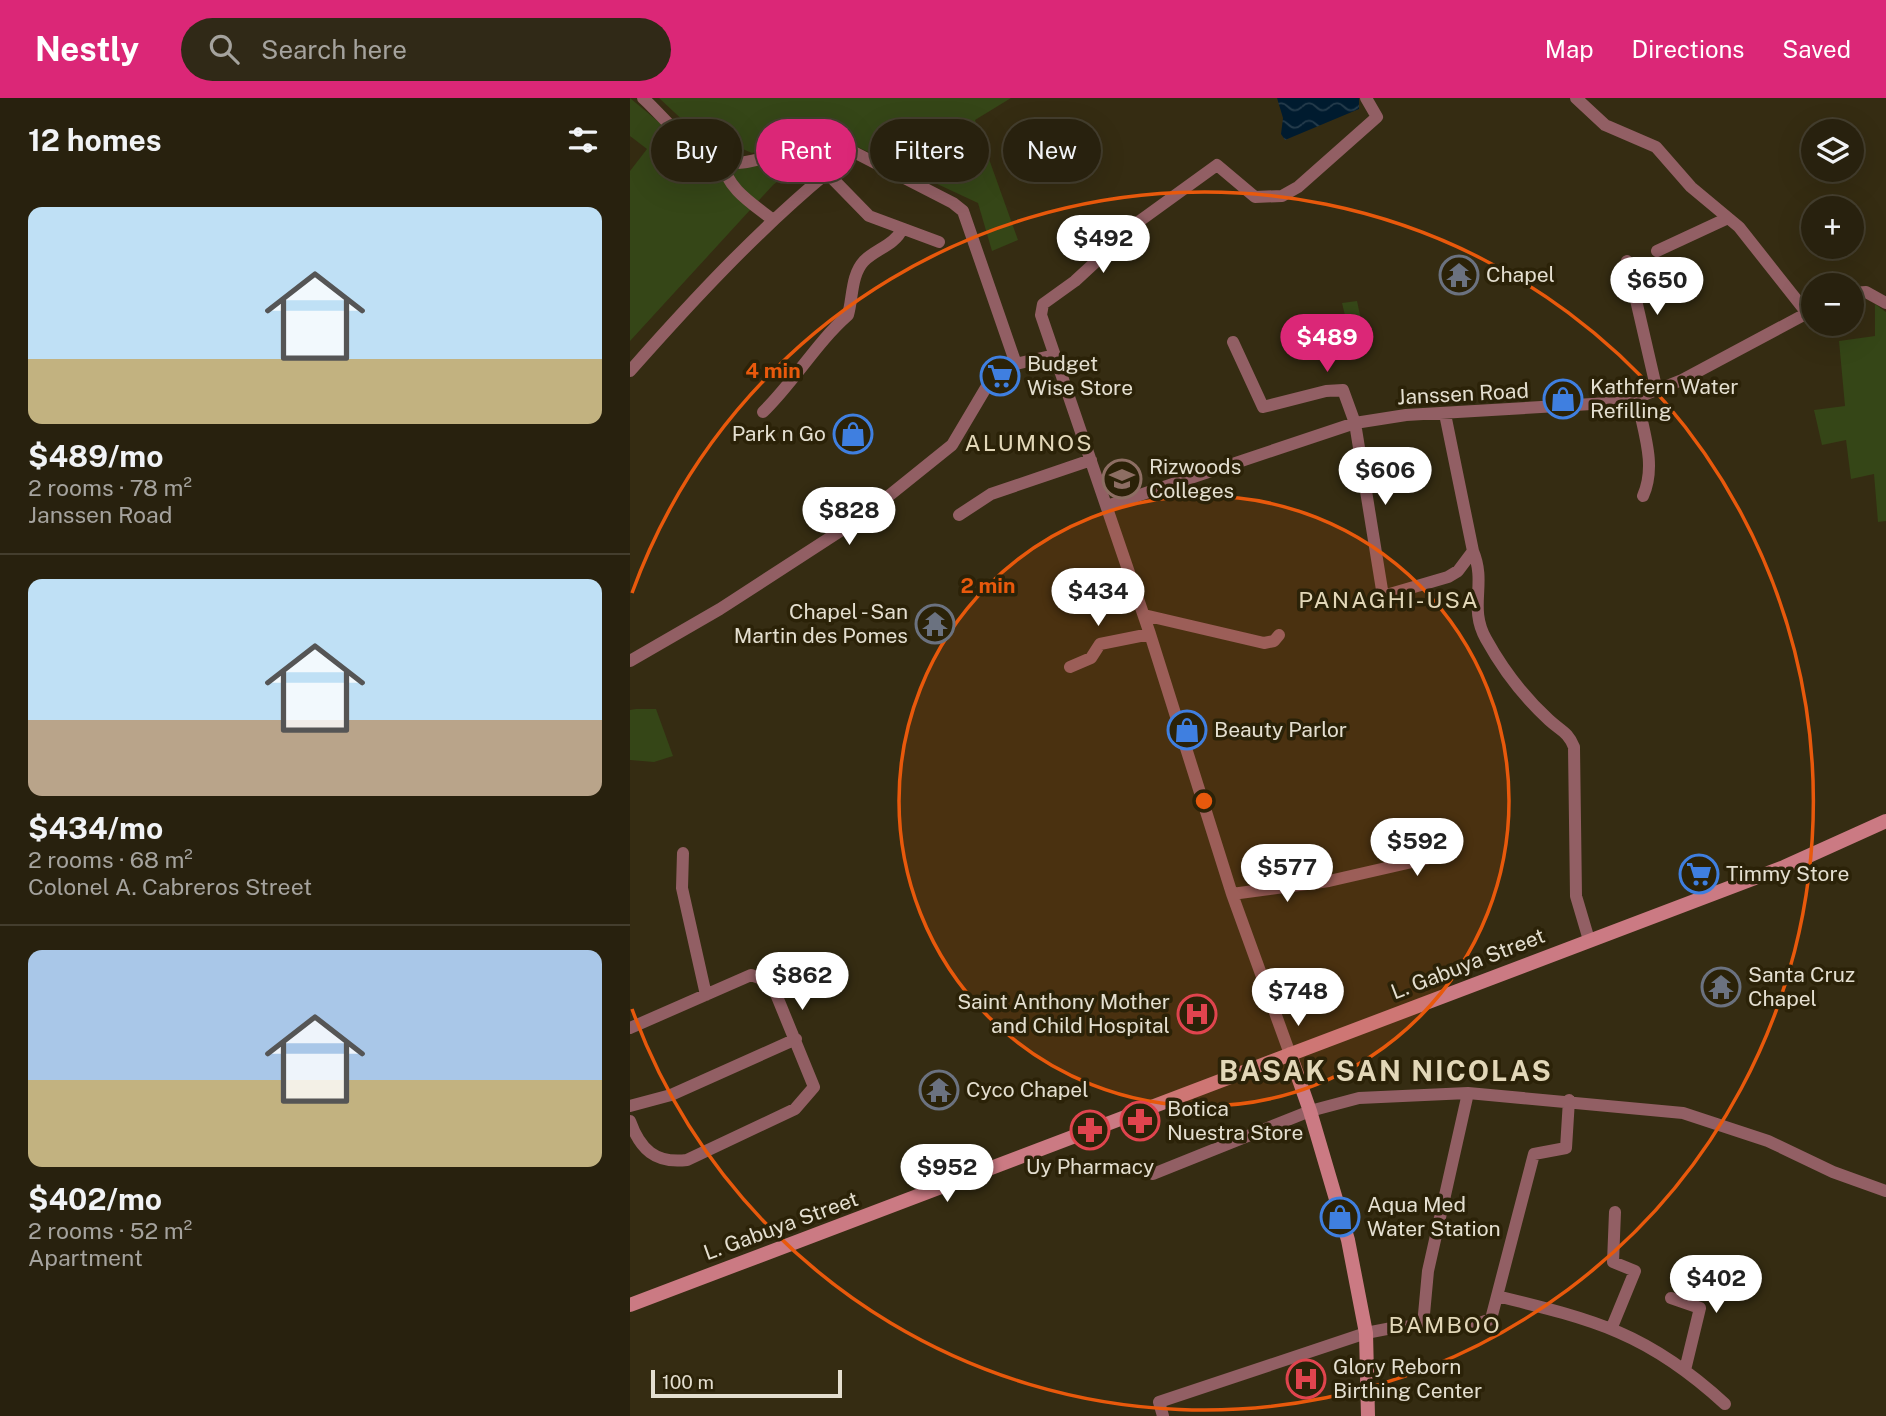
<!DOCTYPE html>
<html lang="en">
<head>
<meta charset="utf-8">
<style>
	body { margin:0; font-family:"Public Sans",sans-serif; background:#302917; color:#f1f3f6; height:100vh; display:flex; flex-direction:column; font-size:26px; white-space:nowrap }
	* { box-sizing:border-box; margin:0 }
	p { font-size:23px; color:#a5a39e }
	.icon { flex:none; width:38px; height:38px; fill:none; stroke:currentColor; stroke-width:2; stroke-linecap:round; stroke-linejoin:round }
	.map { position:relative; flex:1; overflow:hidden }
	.drawer { display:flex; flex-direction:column; background:#28210e; width:630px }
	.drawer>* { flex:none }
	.hud { position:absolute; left:21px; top:21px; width:665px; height:63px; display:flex; gap:14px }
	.buttons { position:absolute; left:1171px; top:21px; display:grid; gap:14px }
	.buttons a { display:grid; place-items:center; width:63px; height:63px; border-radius:50%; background:#28210e; box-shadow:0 7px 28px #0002,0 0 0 2px #443e2e; font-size:35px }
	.scale { position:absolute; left:21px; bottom:18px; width:191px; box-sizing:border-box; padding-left:7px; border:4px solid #e4dfd0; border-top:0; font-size:19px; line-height:24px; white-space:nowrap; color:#e4dfd0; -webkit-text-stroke:5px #2b2208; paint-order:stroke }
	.price { position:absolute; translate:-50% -60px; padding:0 16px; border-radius:24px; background:#fff; color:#222; font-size:23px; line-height:46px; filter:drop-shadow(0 2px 4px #0008) }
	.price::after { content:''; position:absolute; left:50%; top:42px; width:21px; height:16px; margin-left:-10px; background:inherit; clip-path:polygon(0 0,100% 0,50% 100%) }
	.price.selected { background:#db2777; color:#fff }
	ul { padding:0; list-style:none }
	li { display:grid; align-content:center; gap:14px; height:371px; padding:0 28px }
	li+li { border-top:2px solid #443e2e }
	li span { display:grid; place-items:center; height:217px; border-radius:14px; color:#555 }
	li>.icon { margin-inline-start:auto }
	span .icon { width:126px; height:126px; fill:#fffc; stroke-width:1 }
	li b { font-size:30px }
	h2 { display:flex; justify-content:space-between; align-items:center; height:84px; padding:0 28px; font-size:30px }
	.chip { padding:0 24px; border-radius:32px; background:#28210e; box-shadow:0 7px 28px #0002,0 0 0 2px #443e2e; font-size:24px; line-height:63px }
	.chip.selected { background:#db2777; color:#fff }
	header { display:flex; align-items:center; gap:42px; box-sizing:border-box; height:98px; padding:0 35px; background:#db2777; color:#fff }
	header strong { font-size:33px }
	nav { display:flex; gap:38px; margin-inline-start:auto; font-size:24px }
	.search { width:490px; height:63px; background:#302917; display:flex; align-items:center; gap:18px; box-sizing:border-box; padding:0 24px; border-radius:38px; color:#a5a39e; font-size:26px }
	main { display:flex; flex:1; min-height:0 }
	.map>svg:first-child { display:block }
</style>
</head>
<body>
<header>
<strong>Nestly</strong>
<div class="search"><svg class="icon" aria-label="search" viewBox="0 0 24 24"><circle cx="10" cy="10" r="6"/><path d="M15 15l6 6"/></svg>Search here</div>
<nav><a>Map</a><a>Directions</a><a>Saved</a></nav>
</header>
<main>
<section class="drawer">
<h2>12 homes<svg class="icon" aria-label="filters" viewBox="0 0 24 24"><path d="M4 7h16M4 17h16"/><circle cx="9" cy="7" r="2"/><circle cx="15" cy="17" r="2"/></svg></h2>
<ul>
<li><span style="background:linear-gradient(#bfe0f5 70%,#c2b280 0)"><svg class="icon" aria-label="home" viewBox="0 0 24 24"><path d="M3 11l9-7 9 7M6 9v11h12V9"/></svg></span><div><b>$489/mo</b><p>2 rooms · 78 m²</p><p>Janssen Road</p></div></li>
<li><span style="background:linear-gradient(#bfe0f5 65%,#b9a48a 0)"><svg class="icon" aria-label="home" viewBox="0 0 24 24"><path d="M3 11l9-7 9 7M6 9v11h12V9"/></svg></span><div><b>$434/mo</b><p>2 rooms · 68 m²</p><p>Colonel A. Cabreros Street</p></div></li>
<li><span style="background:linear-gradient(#a9c7e8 60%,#c2b280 0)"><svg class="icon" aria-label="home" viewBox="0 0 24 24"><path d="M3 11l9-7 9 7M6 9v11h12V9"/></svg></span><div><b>$402/mo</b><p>2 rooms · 52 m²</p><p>Apartment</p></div></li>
</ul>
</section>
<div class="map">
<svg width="1256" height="1318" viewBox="0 0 1256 1318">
	<defs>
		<pattern id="water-waves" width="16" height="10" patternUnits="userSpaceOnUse" patternTransform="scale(1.75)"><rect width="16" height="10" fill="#001b2f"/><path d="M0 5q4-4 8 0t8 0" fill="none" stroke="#253c4c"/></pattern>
	</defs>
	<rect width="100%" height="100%" fill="#352c12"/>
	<!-- green -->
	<path fill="#354617" d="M0,0L85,71L147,63L189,51L143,87L0,243V73L17,51L0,38Z
		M29,0H381L345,22L388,142L362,153L348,105L204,38L122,55L59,28Z
		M727,203L735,240L721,242L712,205Z
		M1245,206L1256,214V423L1248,424L1244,376L1221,381L1216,342L1192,347L1184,312L1215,308L1209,243L1245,238Z
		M6,611H26L43,658L24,664L0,662V612Z"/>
	<!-- water -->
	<path fill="url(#water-waves)" d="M647,0H729V11L655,42L651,36L653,20Z"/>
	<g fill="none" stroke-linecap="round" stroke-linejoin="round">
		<!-- street -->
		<path stroke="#925f64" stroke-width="12" d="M13,0C34,19 56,49 82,61C118,78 171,37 214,49L323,105L333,113L386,266
			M946,0L975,27L1026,49L1061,89L1109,129L1177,215
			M93,65C97,91 123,106 143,122
			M1027,153L1098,120
			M997,163L1027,293
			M1222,195L1236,194L1256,205
			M603,244L633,309L696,293L713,292L725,325L753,498L818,479L828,473L843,453
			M0,273C62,203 125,135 197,75L239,118L309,144
			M1007,300C1013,333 1027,367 1013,398
			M133,314C164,284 186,245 218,217C223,199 221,177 234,163C246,151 265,147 272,131
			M815,316L843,453C857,486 838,509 856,541C872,570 895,600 919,622C931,633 938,634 944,649L946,798L959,842
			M477,408L725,325L776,317L996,304L1052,282L1183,212
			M329,417L361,396L461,362
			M514,517L634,545L644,543L649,537
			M0,563L90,511L235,417L322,347L357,288L370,275L386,266L425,257
			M440,569L461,560L470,546L520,536
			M53,755L52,790L76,897
			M602,796L699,783L804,759
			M0,930L121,877L138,883L146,896L184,989L165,1011L57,1062C25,1066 10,1051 0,1023
			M660,956L602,796L520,536L411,217L413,206L445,183L511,122L587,67L625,99L652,98L668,89L747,19L736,0
			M0,1008L41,997L166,941
			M523,1076L680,1013L729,1000L838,995L1053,1015L1138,1043L1203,1074L1256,1093
			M867,1198C965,1222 1018,1235 1095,1306
			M1041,1200L1070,1210L1055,1272
			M793,1227L798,1173L838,995
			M982,1229L1005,1173L983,1164L985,1114
			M533,1318L529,1304L736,1235L767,1229L850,1225L861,1221L904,1056L936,1050L939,1002"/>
		<!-- secondary -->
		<path stroke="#cb7a83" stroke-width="14" d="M660,956L680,1013L718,1142L736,1235L738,1318
			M0,1207L1154,769L1256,723"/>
	</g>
	<!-- distance rings -->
	<circle cx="574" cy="703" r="305" fill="#e8590c" fill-opacity=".12"/>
	<g fill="none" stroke="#e8590c" stroke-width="3.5">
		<circle cx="574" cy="703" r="305"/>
		<path d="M2 495A609 609 0 1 1 2 911"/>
	</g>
	<!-- icons -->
	<defs>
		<symbol id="temple-ring" viewBox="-11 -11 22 22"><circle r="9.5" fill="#2b2208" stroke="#6b7280" stroke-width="1.5"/><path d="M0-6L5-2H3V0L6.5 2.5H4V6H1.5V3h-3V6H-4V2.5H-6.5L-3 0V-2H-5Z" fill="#6b7280"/></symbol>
		<symbol id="supermarket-ring" viewBox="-11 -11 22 22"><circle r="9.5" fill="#2b2208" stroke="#3f7fe0" stroke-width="1.5"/><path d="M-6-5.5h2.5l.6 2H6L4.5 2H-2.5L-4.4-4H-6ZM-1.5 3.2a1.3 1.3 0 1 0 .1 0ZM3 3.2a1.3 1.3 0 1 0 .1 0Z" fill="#3f7fe0"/></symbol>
		<symbol id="shop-ring" viewBox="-11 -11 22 22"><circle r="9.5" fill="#2b2208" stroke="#3f7fe0" stroke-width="1.5"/><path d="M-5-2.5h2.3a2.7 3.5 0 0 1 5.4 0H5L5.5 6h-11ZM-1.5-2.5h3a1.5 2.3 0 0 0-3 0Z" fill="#3f7fe0"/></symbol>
		<symbol id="university-ring" viewBox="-11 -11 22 22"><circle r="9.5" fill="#2b2208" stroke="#8d6e63" stroke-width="1.5"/><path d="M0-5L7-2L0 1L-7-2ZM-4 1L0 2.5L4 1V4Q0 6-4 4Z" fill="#8d6e63"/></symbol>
		<symbol id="hospital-ring" viewBox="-11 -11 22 22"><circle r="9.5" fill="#2b2208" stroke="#e0444e" stroke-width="1.5"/><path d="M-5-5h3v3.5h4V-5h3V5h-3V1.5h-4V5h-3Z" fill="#e0444e"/></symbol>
		<symbol id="pharmacy-ring" viewBox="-11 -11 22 22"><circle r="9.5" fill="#2b2208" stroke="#e0444e" stroke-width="1.5"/><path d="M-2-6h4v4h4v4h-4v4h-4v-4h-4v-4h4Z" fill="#e0444e"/></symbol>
	</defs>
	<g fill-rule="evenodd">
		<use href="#temple-ring" x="807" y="155" width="44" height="44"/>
		<use href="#supermarket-ring" x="348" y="256" width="44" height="44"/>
		<use href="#shop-ring" x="911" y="279" width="44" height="44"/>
		<use href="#shop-ring" x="201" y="314" width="44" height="44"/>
		<use href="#university-ring" x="470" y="359" width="44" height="44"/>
		<use href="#temple-ring" x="283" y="504" width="44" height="44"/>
		<use href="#shop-ring" x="535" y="610" width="44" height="44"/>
		<use href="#supermarket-ring" x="1047" y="754" width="44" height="44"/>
		<use href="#temple-ring" x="1069" y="867" width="44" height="44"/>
		<use href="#hospital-ring" x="545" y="894" width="44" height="44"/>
		<use href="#temple-ring" x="287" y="970" width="44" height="44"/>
		<use href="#pharmacy-ring" x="488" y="1001" width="44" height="44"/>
		<use href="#pharmacy-ring" x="438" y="1010" width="44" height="44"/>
		<use href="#shop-ring" x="688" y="1097" width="44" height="44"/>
		<use href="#hospital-ring" x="654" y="1259" width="44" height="44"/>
	</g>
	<g text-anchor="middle" stroke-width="7" stroke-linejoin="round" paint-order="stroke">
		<!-- poi labels -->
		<g font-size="21" fill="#e4dfd0" stroke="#2b2208" text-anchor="start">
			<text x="856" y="184">Chapel</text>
			<text x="397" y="273">Budget<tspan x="397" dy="24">Wise Store</tspan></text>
			<text x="960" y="296">Kathfern Water<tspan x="960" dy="24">Refilling</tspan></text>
			<text x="196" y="343" text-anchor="end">Park n Go</text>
			<text x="519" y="376">Rizwoods<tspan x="519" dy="24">Colleges</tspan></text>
			<text x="278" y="521" text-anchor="end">Chapel - San<tspan x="278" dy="24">Martin des Pomes</tspan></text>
			<text x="584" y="639">Beauty Parlor</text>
			<text x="1096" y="783">Timmy Store</text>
			<text x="1118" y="884">Santa Cruz<tspan x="1118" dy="24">Chapel</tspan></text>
			<text x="540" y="911" text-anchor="end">Saint Anthony Mother<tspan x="540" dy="24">and Child Hospital</tspan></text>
			<text x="336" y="999">Cyco Chapel</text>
			<text x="537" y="1018">Botica<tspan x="537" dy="24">Nuestra Store</tspan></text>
			<text x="460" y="1076" text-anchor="middle">Uy Pharmacy</text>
			<text x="737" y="1114">Aqua Med<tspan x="737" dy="24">Water Station</tspan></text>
			<text x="703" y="1276">Glory Reborn<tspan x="703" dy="24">Birthing Center</tspan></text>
		</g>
		<!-- street labels -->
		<g font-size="21" fill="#e4dfd0" stroke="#2b2208">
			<text transform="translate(833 296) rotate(-3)" y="7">Janssen Road</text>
			<text transform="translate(838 866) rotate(-21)" y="7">L. Gabuya Street</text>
			<text transform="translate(151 1128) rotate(-20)" y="7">L. Gabuya Street</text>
		</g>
		<!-- neighbourhood labels -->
		<g font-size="23" letter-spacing="2" fill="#e2d7b8" stroke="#2b2208">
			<text x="399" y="353">ALUMNOS</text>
			<text x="759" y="510">PANAGHI-USA</text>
			<text x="815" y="1235">BAMBOO</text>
		</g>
		<!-- district labels -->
		<g font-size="28" font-weight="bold" letter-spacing="2" fill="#e2d7b8" stroke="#2b2208">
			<text x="756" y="983">BASAK SAN NICOLAS</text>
		</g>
	</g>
	<circle cx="574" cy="703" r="10" fill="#e8590c" stroke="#2b2208" stroke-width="3.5"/>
	<g font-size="21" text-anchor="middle" font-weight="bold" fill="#e8590c" stroke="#2b2208" stroke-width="7" stroke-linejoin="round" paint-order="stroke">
		<text x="143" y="280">4 min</text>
		<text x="358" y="495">2 min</text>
	</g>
</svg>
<div class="buttons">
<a><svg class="icon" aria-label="layers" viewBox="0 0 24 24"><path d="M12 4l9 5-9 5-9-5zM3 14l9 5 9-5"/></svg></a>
<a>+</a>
<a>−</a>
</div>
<div class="scale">100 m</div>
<b class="price" style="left:473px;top:177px">$492</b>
<b class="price" style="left:1027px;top:219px">$650</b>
<b class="price selected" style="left:697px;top:276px">$489</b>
<b class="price" style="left:755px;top:409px">$606</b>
<b class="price" style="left:219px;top:449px">$828</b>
<b class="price" style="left:468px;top:530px">$434</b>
<b class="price" style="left:787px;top:780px">$592</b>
<b class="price" style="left:657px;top:806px">$577</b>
<b class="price" style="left:172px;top:914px">$862</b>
<b class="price" style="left:668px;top:930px">$748</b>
<b class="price" style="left:317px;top:1106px">$952</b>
<b class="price" style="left:1086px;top:1217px">$402</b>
<div class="hud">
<a class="chip">Buy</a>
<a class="chip selected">Rent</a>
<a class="chip">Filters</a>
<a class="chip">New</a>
</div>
</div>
</main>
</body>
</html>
